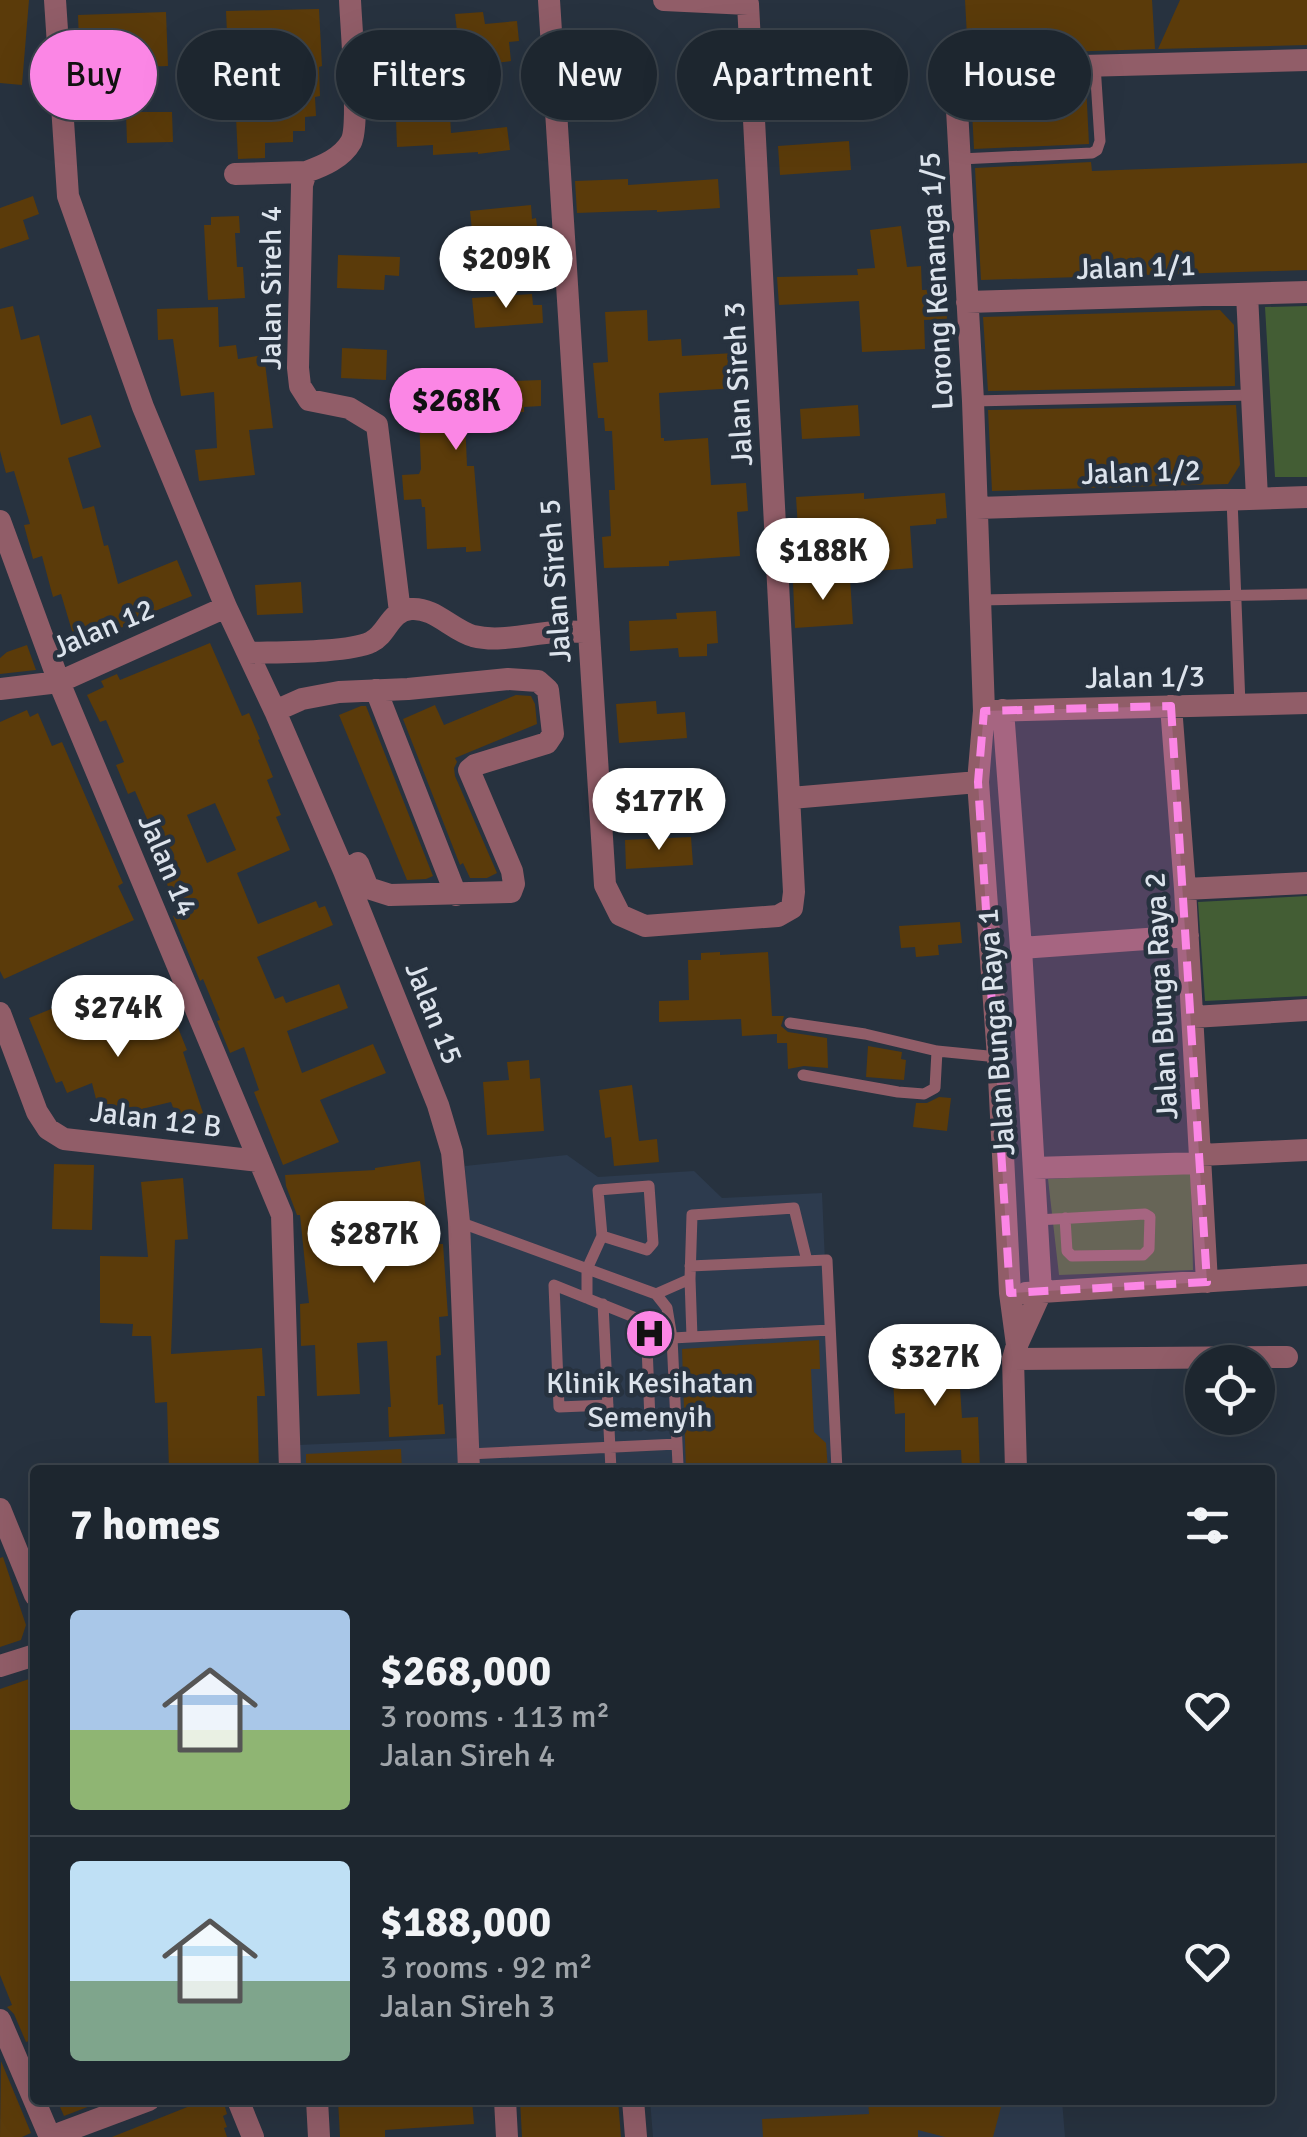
<!DOCTYPE html>
<html lang="en">
<head>
<meta charset="utf-8">
<style>
	body { margin:0; font-family:Signika,sans-serif; background:#2a323b; color:#f1f3f6; height:100vh; display:flex; flex-direction:column; font-size:38px; white-space:nowrap }
	* { box-sizing:border-box; margin:0 }
	p { font-size:32px; color:#a0a5aa }
	.icon { flex:none; width:55px; height:55px; fill:none; stroke:currentColor; stroke-width:2; stroke-linecap:round; stroke-linejoin:round }
	.map { position:relative; flex:1; overflow:hidden }
	.drawer { position:absolute; left:30px; top:1465px; width:1245px; height:640px; display:flex; flex-direction:column; background:#1d262f; border-radius:10px; box-shadow:0 10px 40px #0002,0 0 0 2px #3b434b }
	.drawer>* { flex:none }
	.banner { position:absolute; left:30px; top:30px; width:1248px; height:90px; display:flex; gap:20px }
	.tools { position:absolute; left:1185px; top:1345px; display:grid; gap:20px }
	.tools a { display:grid; place-items:center; width:90px; height:90px; border-radius:50%; background:#1d262f; box-shadow:0 10px 40px #0002,0 0 0 2px #3b434b; font-size:50px }
	.price { position:absolute; translate:-50% -85px; padding:0 22px; border-radius:35px; background:#fff; color:#222; font-size:32px; line-height:65px; filter:drop-shadow(0 2px 5px #0008) }
	.price::after { content:''; position:absolute; left:50%; top:60px; width:30px; height:22px; margin-left:-15px; background:inherit; clip-path:polygon(0 0,100% 0,50% 100%) }
	.price.current { background:#fb86e5; color:#111 }
	ul { padding:0; list-style:none }
	li { display:flex; align-items:center; gap:30px; height:250px; padding:0 40px }
	li+li { border-top:2px solid #3b434b }
	li span { display:grid; place-items:center; flex:none; width:280px; height:200px; border-radius:10px; color:#555 }
	li>.icon { margin-inline-start:auto }
	span .icon { width:120px; height:120px; fill:#fffc; stroke-width:1 }
	li b { font-size:42px }
	h2 { display:flex; justify-content:space-between; align-items:center; height:120px; padding:0 40px; font-size:42px }
	.tag { padding:0 35px; border-radius:45px; background:#1d262f; box-shadow:0 10px 40px #0002,0 0 0 2px #3b434b; font-size:35px; line-height:90px }
	.tag.current { background:#fb86e5; color:#111 }
	.map>svg:first-child { display:block }
</style>
</head>
<body>
<div class="map">
<svg width="1307" height="2137" viewBox="0 0 1307 2137">
	<rect width="100%" height="100%" fill="#27323f"/>
	<!-- built -->
	<path fill="#2d3b4e" d="M567,1155L598,1177L694,1171L722,1198L822,1193L834,1470H479L465,1166Z
		M459,1438L460,1470H299L298,1445Z
		M650,2100H1062L1065,2137H653Z"/>
	<!-- green -->
	<path fill="#435d34" d="M1307,306V477H1275L1265,307Z
		M1307,896V996L1205,1001L1198,902Z
		M1191,1172L1193,1270L1059,1275L1048,1179Z"/>
	<!-- building -->
	<path fill="#5b3b0a" fill-rule="evenodd" d="M0,0H29L22,85L0,83Z
		M965,0H1152L1155,49L968,55Z
		M1180,0H1307V45L1158,49Z
		M319,9L322,66L319,67L320,96L315,97L316,116L305,117V131H293V142L265,143V158L238,159L234,75L218,76L217,56H228L226,11Z
		M166,12L168,66L80,69L78,15Z
		M483,12L485,24L517,21L519,41L509,42L511,61L495,63V69L461,72L460,66L454,67L451,39H458L455,14Z
		M833,58L836,92L768,98L766,64Z
		M1086,84L1089,144L974,149L971,92L973,87Z
		M126,112H172L173,142L127,143Z
		M450,115L451,133L507,127L510,150L478,154V152L433,155V145L397,147L396,119Z
		M849,141L851,170L780,175L778,146Z
		M1091,162L1092,171L1307,163V270L981,280L975,168Z
		M628,179V185L718,179L720,208L657,212V210L577,213L575,181Z
		M33,196L39,214L23,220L29,239L0,249V208Z
		M531,205L532,219L536,218L538,234L473,240L470,211Z
		M239,216L240,233H235L237,267H243L245,298L208,300L204,225H211V217Z
		M901,226L907,267L921,266L922,290L945,289L947,319L924,320L925,349L862,352L859,301L779,305L777,277L858,275L857,269L875,268L870,230Z
		M338,255L400,257L399,276L385,275L384,290L337,288Z
		M532,294L533,305H542L543,323L475,328L472,298Z
		M13,306L21,340L39,335L61,425L91,415L101,447L68,458L83,509L94,506L104,546L108,545L118,584L177,560L192,596L123,624V627L75,641L61,594L53,597L42,556L33,559L24,525L30,524L14,471L6,473L0,451V309Z
		M218,307L219,347L236,345L238,359L264,355L273,428L249,430L255,475L199,481L195,450L217,448L214,392L181,396L173,339L158,340L157,309Z
		M647,310L648,341L681,339L682,356L734,353L736,388L659,393L661,438H664V441L708,438L711,485L746,483L748,511L737,512L740,556L669,561V566L604,568L602,537L611,536L609,490H615L612,431H605L604,418H598L593,363L608,362L605,312Z
		M1220,310L1234,325L1235,386L988,391L983,317Z
		M342,348L387,350L386,380L341,378Z
		M541,380V406L524,407V412L504,413V417L465,419L467,466H474L481,551L466,552V547L427,549L425,507H422L421,499L404,500L402,475L419,474L421,469L419,416L407,417L406,385Z
		M858,405L860,436L802,439L800,409Z
		M1236,405L1240,465L1228,484L992,491L988,410Z
		M864,493V499L945,493L947,518L936,519V524L910,526L913,568L876,571L874,540L869,541L868,524L798,528L796,497Z
		M850,578L853,624L795,628L793,582Z
		M301,582L303,613L257,615L255,585Z
		M716,611L718,643L707,644V656L679,657L678,648L630,651L629,621L677,619L676,613Z
		M210,643L242,716L249,713L260,739L258,740L273,777L267,780L281,815L276,817L290,850L237,873L258,924L316,901L319,908L325,906L333,925L257,957L275,999L283,996L286,1003L339,984L348,1008L287,1031L302,1073L373,1044L386,1073L320,1100L339,1142L283,1165L254,1092L259,1090L244,1047L230,1053L217,1021L220,1020L203,979L200,981L173,916L180,914L147,838L154,835L135,791L128,794L116,765L124,762L106,720L100,722L87,695L104,687L101,681L117,674L120,680ZM215,803L236,850L207,863L187,815Z
		M27,645L36,670L0,674V658L7,652Z
		M516,695L531,696L535,704L537,724L455,758L457,762L454,768L455,776L497,873L487,878H470L463,863L460,865L403,719L435,705L444,725Z
		M656,701L657,714L685,712L687,738L619,743L616,704Z
		M361,706H366L433,876L426,879L407,880L339,715Z
		M27,710L30,717L38,713L52,746L62,742L123,883L118,886L134,920L4,979L0,971V722Z
		M691,837L693,865L626,869L625,840Z
		M960,922L962,943L938,945L939,955L916,957L915,947L901,948L899,926Z
		M720,952V955L768,952L772,1016H784L781,1026L788,1032L827,1038L828,1068L804,1066L788,1069L787,1043H777V1034L742,1036L741,1019L659,1022V1001L689,1000L688,960H701V953Z
		M93,992L110,1033L170,1008L187,1050L183,1052L203,1113L178,1121L171,1102L129,1112L131,1122L112,1127L109,1117L101,1119L92,1083L67,1093L62,1081L56,1083L29,1018Z
		M868,1046L902,1052L901,1059L906,1060L904,1080L866,1077Z
		M529,1060L530,1079L540,1078L544,1131L487,1135L483,1082L509,1080L507,1062Z
		M632,1085L639,1141L657,1139L659,1162L614,1166L611,1137L605,1138L599,1090Z
		M939,1097L951,1098L947,1131L913,1127L916,1103H927Z
		M420,1161L430,1244H443L448,1316L439,1317L441,1355L436,1356L438,1405L443,1404L445,1434L389,1437L388,1407H391L387,1341L357,1343L360,1394L317,1396L315,1345L301,1346L300,1304L309,1303L300,1215H297L286,1186L285,1175L375,1170V1168Z
		M54,1164L94,1165L92,1230L52,1229Z
		M183,1178L188,1239L175,1240L171,1354L262,1348L265,1396H257L259,1470H169L167,1402L155,1403L151,1336H132L133,1324L100,1323V1256L148,1257L141,1182Z
		M819,1340L820,1369H811L814,1432L826,1443L828,1470H686L682,1349Z
		M958,1358L962,1418L978,1417L980,1470H962L961,1450L905,1452V1413L895,1414L892,1362Z
		M401,1449L402,1470H306V1454Z
		M3,1557L26,1625L21,1640L0,1647V1558Z
		M35,1677V2039L26,2042L14,2014L7,2007L12,2005L0,1975V1689Z
		M1,2061L31,2133L22,2137H0Z
		M57,2100H106L64,2116Z
		M205,2100H223L227,2114L223,2116L227,2127L224,2128L227,2137H112Z
		M338,2100H472L474,2124L385,2130V2137H340Z
		M520,2100H618L621,2137H522Z
		M868,2100H996L994,2106L1001,2107L993,2137H945L918,2130V2137H763L762,2119L869,2114Z"/>
	<g fill="none" stroke-linecap="round" stroke-linejoin="round">
		<!-- service -->
		<path stroke="#915d68" stroke-width="11" d="M960,159L1092,153L1097,150L1100,141L1095,65
			M973,401L1252,395
			M1232,499L1240,705
			M980,600L1307,594
			M790,1023L865,1034L937,1051L998,1057
			M803,1075L898,1092L924,1094L935,1088L937,1051
			M1037,1220L1145,1214L1150,1217L1149,1249L1143,1255L1072,1256L1067,1251L1065,1218
			M459,1222L656,1294L667,1308L672,1338L678,1465
			M690,1266L827,1260L837,1470
			M656,1294L690,1279
			M587,1298V1269L602,1236L647,1250L653,1243L649,1186L598,1190L602,1236
			M603,1304L611,1470
			M692,1337L690,1279L692,1215L794,1208L807,1261
			M672,1338L830,1330
			M608,1405L559,1407L554,1285L646,1322L650,1420L609,1422
			M469,1454L677,1444"/>
		<!-- minor -->
		<path stroke="#915d68" stroke-width="22" d="M55,0L68,196L143,407L226,607L275,711L344,871L438,1105L452,1152L459,1222L469,1470
			M350,0C351,25 360,126 351,142C342,158 323,166 306,172L302,185L298,368L300,386L309,400L349,408L377,425L400,612
			M549,0L605,885L620,915L645,926L778,916L792,908L794,892L748,4L664,0
			M235,174L306,172
			M1247,294L1257,498
			M967,302L1307,292
			M977,508L1307,497
			M0,521L59,682L282,1215L290,1470
			M249,653C277,652 349,653 371,642C388,634 389,611 411,609C434,607 452,630 473,636C500,643 531,633 557,632C568,631 578,632 588,632
			M0,689L59,682L226,607
			M376,690L456,895
			M1171,706L1185,889L1207,1282
			M1003,710L1021,948L1041,1292L1017,1345L1013,1359L1016,1470
			M275,711L302,699L339,692L408,689L508,679L538,681L548,690L553,734L547,743L475,765L469,770L512,871L514,884L511,892L390,895L368,888L358,863L344,871
			M991,711L1307,703
			M791,798L978,782
			M1185,889L1307,883
			M1021,948L1188,936
			M0,1013L37,1112L48,1129L64,1139L259,1161
			M1193,1017L1307,1010
			M1200,1155L1307,1150
			M1034,1168L1200,1163
			M1026,1293L1307,1275
			M1017,1345L1010,1293L998,1057L978,782L984,711L973,401L956,91C958,81 961,74 971,69L1307,60
			M1013,1359L1287,1357
			M0,1509L35,1595
			M0,1666L35,1655
			M0,2020L50,2137
			M238,2100L253,2137
			M317,2100L319,2137
			M505,2100L507,2137
			M633,2100L636,2137
			M50,2137L149,2100"/>
	</g>
	<!-- marked area -->
	<path fill="#fb86e5" fill-opacity="0.2" stroke="#fb86e5" stroke-width="8" stroke-dasharray="20 12" stroke-linejoin="round" d="M1171,706L1207,1282L1010,1293L978,782L984,711Z"/>
	<!-- icons -->
	<defs>
		<symbol id="hospital-disc" viewBox="-11 -11 22 22"><circle r="9.5" fill="#fb86e5" stroke="#27323f"/><path d="M-5-5h3v3.5h4V-5h3V5h-3V1.5h-4V5h-3Z" fill="#111"/></symbol>
	</defs>
	<g fill-rule="evenodd">
		<use href="#hospital-disc" x="622" y="1306" width="55" height="55"/>
	</g>
	<g text-anchor="middle" stroke-width="9" stroke-linejoin="round" paint-order="stroke">
		<!-- street labels -->
		<g font-size="30" fill="#dce3ec" stroke="#27323f">
			<text transform="translate(1136 267) rotate(-2)" y="10">Jalan 1/1</text>
			<text transform="translate(936 281) rotate(-93)" y="10">Lorong Kenanga 1/5</text>
			<text transform="translate(271 288) rotate(-90)" y="10">Jalan Sireh 4</text>
			<text transform="translate(738 384) rotate(-93)" y="10">Jalan Sireh 3</text>
			<text transform="translate(1141 472) rotate(-2)" y="10">Jalan 1/2</text>
			<text transform="translate(555 581) rotate(-94)" y="10">Jalan Sireh 5</text>
			<text transform="translate(103 628) rotate(-23)" y="10">Jalan 12</text>
			<text transform="translate(1145 677) rotate(-1)" y="10">Jalan 1/3</text>
			<text transform="translate(168 865) rotate(67)" y="10">Jalan 14</text>
			<text transform="translate(1161 996) rotate(-93)" y="10">Jalan Bunga Raya 2</text>
			<text transform="translate(434 1013) rotate(68)" y="10">Jalan 15</text>
			<text transform="translate(996 1032) rotate(-94)" y="10">Jalan Bunga Raya 1</text>
			<text transform="translate(156 1119) rotate(7)" y="10">Jalan 12 B</text>
		</g>
		<!-- poi labels -->
		<g font-size="30" fill="#dce3ec" stroke="#27323f">
			<text x="650" y="1393">Klinik Kesihatan<tspan x="650" dy="34">Semenyih</tspan></text>
		</g>
	</g>
</svg>
<div class="tools">
<a><svg class="icon" aria-label="locate" viewBox="0 0 24 24"><circle cx="12" cy="12" r="6"/><path d="M12 2v4M12 18v4M2 12h4M18 12h4"/></svg></a>
</div>
<b class="price" style="left:506px;top:311px">$209K</b>
<b class="price current" style="left:456px;top:453px">$268K</b>
<b class="price" style="left:823px;top:603px">$188K</b>
<b class="price" style="left:659px;top:853px">$177K</b>
<b class="price" style="left:118px;top:1060px">$274K</b>
<b class="price" style="left:374px;top:1286px">$287K</b>
<b class="price" style="left:935px;top:1409px">$327K</b>
<div class="banner">
<a class="tag current">Buy</a>
<a class="tag">Rent</a>
<a class="tag">Filters</a>
<a class="tag">New</a>
<a class="tag">Apartment</a>
<a class="tag">House</a>
</div>
<section class="drawer">
<h2>7 homes<svg class="icon" aria-label="filters" viewBox="0 0 24 24"><path d="M4 7h16M4 17h16"/><circle cx="9" cy="7" r="2"/><circle cx="15" cy="17" r="2"/></svg></h2>
<ul>
<li><span style="background:linear-gradient(#a9c7e8 60%,#8fb573 0)"><svg class="icon" aria-label="home" viewBox="0 0 24 24"><path d="M3 11l9-7 9 7M6 9v11h12V9"/></svg></span><div><b>$268,000</b><p>3 rooms · 113 m²</p><p>Jalan Sireh 4</p></div><svg class="icon" aria-label="heart" viewBox="0 0 24 24"><path d="M12 20l-8-8c-3-5 5-10 8-4 3-6 11-1 8 4z"/></svg></li>
<li><span style="background:linear-gradient(#bfe0f5 60%,#7fa58c 0)"><svg class="icon" aria-label="home" viewBox="0 0 24 24"><path d="M3 11l9-7 9 7M6 9v11h12V9"/></svg></span><div><b>$188,000</b><p>3 rooms · 92 m²</p><p>Jalan Sireh 3</p></div><svg class="icon" aria-label="heart" viewBox="0 0 24 24"><path d="M12 20l-8-8c-3-5 5-10 8-4 3-6 11-1 8 4z"/></svg></li>
</ul>
</section>
</div>
</body>
</html>
